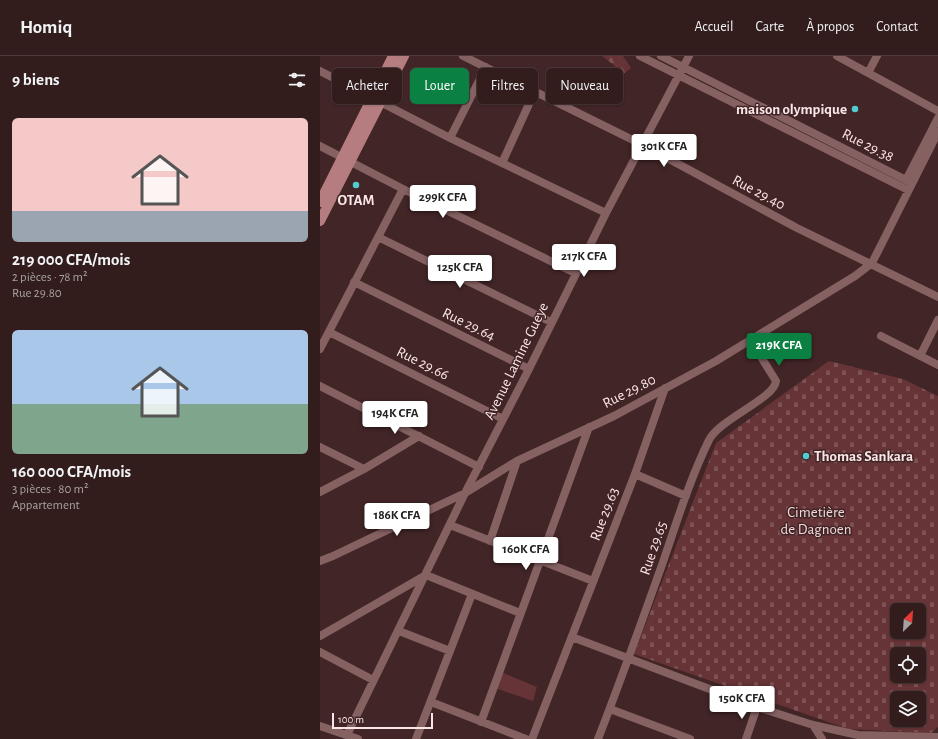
<!DOCTYPE html>
<html lang="fr">
<head>
<meta charset="utf-8">
<style>
	body { margin:0; font-family:"Alegreya Sans",sans-serif; background:#3d2929; color:#f1f3f6; height:100vh; display:flex; flex-direction:column; font-size:15px; white-space:nowrap }
	* { box-sizing:border-box; margin:0 }
	p { font-size:13px; color:#a8a1a3 }
	.icon { flex:none; width:22px; height:22px; fill:none; stroke:currentColor; stroke-width:2; stroke-linecap:round; stroke-linejoin:round }
	.map { position:relative; flex:1; overflow:hidden }
	.sheet { display:flex; flex-direction:column; background:#321c1c; width:320px }
	.sheet>* { flex:none }
	.guide { position:absolute; left:12px; top:12px; width:380px; height:36px; display:flex; gap:8px }
	.needle { width:26px; rotate:25deg }
	.fabs { position:absolute; left:570px; top:547px; display:grid; gap:8px }
	.fabs a { display:grid; place-items:center; width:36px; height:36px; border-radius:6px; background:#321c1c; box-shadow:0 1px 3px #0004,0 0 0 1px #4d3a3b; font-size:20px }
	.scale { position:absolute; left:12px; bottom:10px; width:101px; box-sizing:border-box; padding-left:4px; border:2px solid #fae6e6; border-top:0; font-size:11px; line-height:14px; white-space:nowrap; color:#fae6e6; -webkit-text-stroke:3px #422526; paint-order:stroke }
	.price { position:absolute; translate:-50% -34px; padding:0 9px; border-radius:4px; background:#fff; color:#222; font-size:13px; line-height:26px; filter:drop-shadow(0 1px 2px #0008) }
	.price::after { content:''; position:absolute; left:50%; top:24px; width:12px; height:9px; margin-left:-6px; background:inherit; clip-path:polygon(0 0,100% 0,50% 100%) }
	.price.on { background:#0b8043; color:#fff }
	ul { padding:0; list-style:none }
	li { display:grid; align-content:center; gap:8px; height:212px; padding:0 12px }
	li span { display:grid; place-items:center; height:124px; border-radius:6px; color:#555 }
	li>.icon { margin-inline-start:auto }
	span .icon { width:72px; height:72px; fill:#fffc; stroke-width:1 }
	li b { font-size:17px }
	h2 { display:flex; justify-content:space-between; align-items:center; height:48px; padding:0 12px; font-size:17px }
	.pill { padding:0 14px; border-radius:6px; background:#321c1c; box-shadow:0 1px 3px #0004,0 0 0 1px #4d3a3b; font-size:14px; line-height:36px }
	.pill.on { background:#0b8043; color:#fff }
	header { display:flex; align-items:center; gap:24px; box-sizing:border-box; height:56px; padding:0 20px; background:#321c1c; border-bottom:1px solid #4d3a3b }
	header strong { font-size:19px }
	nav { display:flex; gap:22px; margin-inline-start:auto; font-size:14px }
	main { display:flex; flex:1; min-height:0 }
	.map>svg:first-child { display:block }
</style>
</head>
<body>
<header>
<strong>Homiq</strong>
<nav><a>Accueil</a><a>Carte</a><a>À propos</a><a>Contact</a></nav>
</header>
<main>
<section class="sheet">
<h2>9 biens<svg class="icon" aria-label="filters" viewBox="0 0 24 24"><path d="M4 7h16M4 17h16"/><circle cx="9" cy="7" r="2"/><circle cx="15" cy="17" r="2"/></svg></h2>
<ul>
<li><span style="background:linear-gradient(#f6c9c9 75%,#9aa5b1 0)"><svg class="icon" aria-label="home" viewBox="0 0 24 24"><path d="M3 11l9-7 9 7M6 9v11h12V9"/></svg></span><div><b>219 000 CFA/mois</b><p>2 pièces · 78 m²</p><p>Rue 29.80</p></div></li>
<li><span style="background:linear-gradient(#a9c7e8 60%,#7fa58c 0)"><svg class="icon" aria-label="home" viewBox="0 0 24 24"><path d="M3 11l9-7 9 7M6 9v11h12V9"/></svg></span><div><b>160 000 CFA/mois</b><p>3 pièces · 80 m²</p><p>Appartement</p></div></li>
</ul>
</section>
<div class="map">
<svg width="618" height="683" viewBox="0 0 618 683">
	<defs>
		<pattern id="forest-firs" width="22" height="20" patternUnits="userSpaceOnUse"><rect width="22" height="20" fill="#663336"/><path d="M5 1l3.5 6h-7zM16 11l3.5 6h-7z" fill="#7d5153"/></pattern>
		<pattern id="cemetery-stones" width="16" height="16" patternUnits="userSpaceOnUse"><rect width="16" height="16" fill="#663336"/><path d="M2 7V4a2 2 0 0 1 4 0v3zM10 15v-3a2 2 0 0 1 4 0v3z" fill="#7d5153"/></pattern>
	</defs>
	<rect width="100%" height="100%" fill="#422526"/>
	<!-- green -->
	<path fill="#663336" d="M181,616L217,631L213,645L175,632Z"/>
	<!-- forest -->
	<path fill="url(#forest-firs)" d="M282,0H303L311,12L302,19L296,17L293,24L288,22L295,10Z"/>
	<!-- cemetery -->
	<path fill="url(#cemetery-stones)" fill-rule="evenodd" d="M509,305L583,323L618,340V671L611,677L528,673L314,598L396,387ZM577,554H599V576H577ZM577,598H599V620H577ZM577,642H599V664H577Z"/>
	<g fill="none" stroke-linecap="round" stroke-linejoin="round">
		<!-- street -->
		<path stroke="#856162" stroke-width="8" d="M143,0L323,89L477,172L618,241
			M320,0L588,134
			M341,0L592,127
			M517,0L618,55
			M0,15L130,82L286,157
			M548,17L557,0
			M130,82L166,11
			M0,90L83,133L255,217
			M182,107L215,35
			M586,124L618,62
			M58,181L231,266
			M34,226L209,313
			M9,276L183,363
			M561,280L618,309
			M0,293L83,133
			M600,300L618,264
			M0,330L159,411
			M0,391L44,413
			M315,418L366,440
			M0,436L44,413L99,380
			M130,469L273,525
			M170,485L197,405
			M0,505L13,500L145,437L197,405L294,360L396,305L535,220L552,207L618,76
			M79,575L130,595
			M0,580L106,519L200,557
			M252,581L437,651L493,669L538,679L618,681
			M0,596L53,624
			M111,646L206,683
			M290,653L370,683
			M161,666L269,371
			M493,669L502,683
			M0,670L38,683
			M27,679L145,437L209,313L286,157L369,0
			M96,683L152,538
			M212,683L315,418L345,332
			M278,683C301,624 322,565 343,506C357,465 370,423 389,384C400,363 455,342 456,325L431,285
			M426,683L437,651"/>
		<!-- secondary -->
		<path stroke="#b57d7f" stroke-width="10" d="M0,146L73,0
			M0,165L84,0"/>
	</g>
	<!-- markers -->
	<g fill="#52cdcf" stroke="#422526" stroke-width="1.5">
		<circle cx="535" cy="53" r="4"/>
		<circle cx="36" cy="129" r="4"/>
		<circle cx="486" cy="400" r="4"/>
	</g>
	<g text-anchor="middle" stroke-width="3" stroke-linejoin="round" paint-order="stroke">
		<!-- poi labels -->
		<g font-size="15" font-weight="bold" fill="#fae6e6" stroke="#422526" text-anchor="end">
			<text x="527" y="58">maison olympique</text>
			<text x="36" y="149" text-anchor="middle">OTAM</text>
			<text x="494" y="405" text-anchor="start">Thomas Sankara</text>
		</g>
		<!-- street labels -->
		<g font-size="15" fill="#fae6e6" stroke="#422526">
			<text transform="translate(548 89) rotate(27)" y="5">Rue 29.38</text>
			<text transform="translate(439 136) rotate(28)" y="5">Rue 29.40</text>
			<text transform="translate(149 268) rotate(26)" y="5">Rue 29.64</text>
			<text transform="translate(196 305) rotate(-64)" y="5">Avenue Lamine Gueye</text>
			<text transform="translate(103 307) rotate(27)" y="5">Rue 29.66</text>
			<text transform="translate(309 335) rotate(-27)" y="5">Rue 29.80</text>
			<text transform="translate(284 458) rotate(-69)" y="5">Rue 29.63</text>
			<text transform="translate(333 492) rotate(-71)" y="5">Rue 29.65</text>
		</g>
		<!-- park labels -->
		<g font-size="15" fill="#f1d9d9" stroke="#422526">
			<text x="496" y="461">Cimetière<tspan x="496" dy="17">de Dagnoen</tspan></text>
		</g>
	</g>
</svg>
<div class="fabs">
<a><svg class="needle" viewBox="-14 -14 28 28"><path d="M0-13l5 13h-10z" fill="#e53935"/><path d="M0 13l5-13h-10z" fill="#a8a1a3"/></svg></a>
<a><svg class="icon" aria-label="locate" viewBox="0 0 24 24"><circle cx="12" cy="12" r="6"/><path d="M12 2v4M12 18v4M2 12h4M18 12h4"/></svg></a>
<a><svg class="icon" aria-label="layers" viewBox="0 0 24 24"><path d="M12 4l9 5-9 5-9-5zM3 14l9 5 9-5"/></svg></a>
</div>
<div class="scale">100 m</div>
<b class="price" style="left:344px;top:112px">301K CFA</b>
<b class="price" style="left:123px;top:163px">299K CFA</b>
<b class="price" style="left:264px;top:222px">217K CFA</b>
<b class="price" style="left:140px;top:233px">125K CFA</b>
<b class="price on" style="left:459px;top:311px">219K CFA</b>
<b class="price" style="left:75px;top:379px">194K CFA</b>
<b class="price" style="left:77px;top:481px">186K CFA</b>
<b class="price" style="left:206px;top:515px">160K CFA</b>
<b class="price" style="left:422px;top:664px">150K CFA</b>
<div class="guide">
<a class="pill">Acheter</a>
<a class="pill on">Louer</a>
<a class="pill">Filtres</a>
<a class="pill">Nouveau</a>
</div>
</div>
</main>
</body>
</html>
